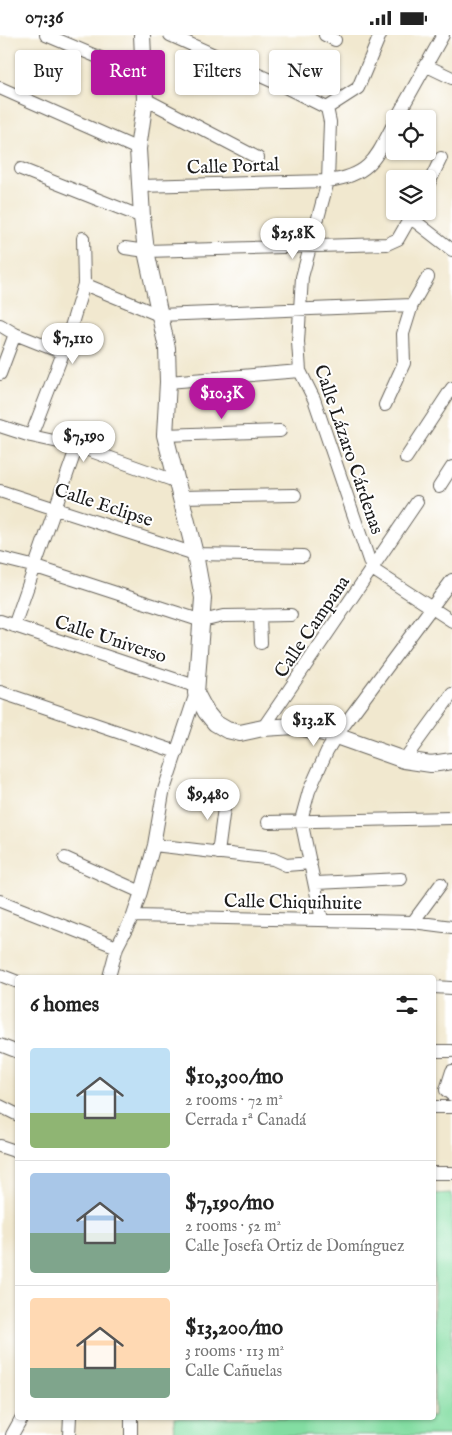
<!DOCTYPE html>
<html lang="en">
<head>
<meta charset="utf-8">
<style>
	body { margin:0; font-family:"IM FELL English",serif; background:#f6f6f6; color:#222; height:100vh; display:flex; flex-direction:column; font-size:19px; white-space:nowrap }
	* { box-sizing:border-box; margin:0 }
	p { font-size:16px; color:#767676 }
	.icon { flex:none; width:28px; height:28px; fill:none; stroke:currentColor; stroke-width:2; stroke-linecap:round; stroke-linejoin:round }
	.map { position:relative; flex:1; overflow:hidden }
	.panel { position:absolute; left:15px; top:940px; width:421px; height:445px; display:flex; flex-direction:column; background:#fff; border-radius:5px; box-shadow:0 1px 4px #0004 }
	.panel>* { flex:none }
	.top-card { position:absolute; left:15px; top:15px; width:422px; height:45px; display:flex; gap:10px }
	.tools { position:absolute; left:386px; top:75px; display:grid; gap:10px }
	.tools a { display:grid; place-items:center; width:50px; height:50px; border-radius:5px; background:#fff; box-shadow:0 1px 4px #0004; font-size:25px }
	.price { position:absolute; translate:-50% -42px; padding:0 11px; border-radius:18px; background:#fff; color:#222; font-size:16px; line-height:32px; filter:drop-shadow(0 1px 2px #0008) }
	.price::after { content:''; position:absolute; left:50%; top:30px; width:15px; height:11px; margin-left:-8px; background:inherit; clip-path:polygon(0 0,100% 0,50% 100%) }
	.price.current { background:#b5179e; color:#fff }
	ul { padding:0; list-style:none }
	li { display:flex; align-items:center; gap:15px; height:125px; padding:0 15px }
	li+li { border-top:1px solid #e0e0e0 }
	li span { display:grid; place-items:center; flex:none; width:140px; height:100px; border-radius:5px; color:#555 }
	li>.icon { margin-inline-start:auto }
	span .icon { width:60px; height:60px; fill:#fffc; stroke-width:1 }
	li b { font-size:21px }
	h2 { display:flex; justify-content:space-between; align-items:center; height:60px; padding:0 15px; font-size:21px }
	.chip { padding:0 18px; border-radius:5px; background:#fff; box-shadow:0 1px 4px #0004; font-size:18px; line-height:45px }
	.chip.current { background:#b5179e; color:#fff }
	.status { display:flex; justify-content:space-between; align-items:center; height:35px; padding:0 25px; background:#fff; direction:ltr }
	.status svg { height:14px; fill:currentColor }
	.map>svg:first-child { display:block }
</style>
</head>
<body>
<div class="status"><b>07:36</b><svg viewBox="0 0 49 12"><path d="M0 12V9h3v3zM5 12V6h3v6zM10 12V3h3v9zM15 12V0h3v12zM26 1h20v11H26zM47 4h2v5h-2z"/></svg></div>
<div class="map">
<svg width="452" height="1400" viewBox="0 0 452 1400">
	<rect width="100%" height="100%" fill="#fff"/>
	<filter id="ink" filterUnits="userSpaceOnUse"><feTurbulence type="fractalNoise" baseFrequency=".02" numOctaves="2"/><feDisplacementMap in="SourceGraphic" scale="10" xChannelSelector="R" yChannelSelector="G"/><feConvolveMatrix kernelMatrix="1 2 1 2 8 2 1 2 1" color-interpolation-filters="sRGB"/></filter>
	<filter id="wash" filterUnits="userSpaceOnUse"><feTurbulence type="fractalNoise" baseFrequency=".0096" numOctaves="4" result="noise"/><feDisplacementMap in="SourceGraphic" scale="20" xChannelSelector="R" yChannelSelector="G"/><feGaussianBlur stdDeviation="1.12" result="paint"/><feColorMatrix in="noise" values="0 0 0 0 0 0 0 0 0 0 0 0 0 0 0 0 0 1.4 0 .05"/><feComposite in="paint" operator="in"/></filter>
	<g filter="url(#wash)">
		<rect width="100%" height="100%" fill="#f1e8cf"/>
		<!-- green -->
		<path fill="#83dda2" stroke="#507c5f" d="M452,1158V1400H175L174,1383L434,1382V1159Z"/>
	</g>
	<g filter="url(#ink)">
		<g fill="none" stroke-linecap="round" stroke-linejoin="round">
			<defs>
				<path id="minor" d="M46,0L143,41
					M170,0L283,51L327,73
					M325,0L335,5
					M425,30L452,43
					M0,53L138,114
					M145,64L258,123
					M396,84L443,0
					M21,134L142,182
					M428,150L441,123
					M139,151L328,146C372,140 376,122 395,86
					M411,183L452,215
					M125,213L146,216L387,209L398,204L414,176
					M84,249L159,280L412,270
					M0,290L15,299L63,318
					M0,339L15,299
					M168,347L300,336
					M385,370L404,328L403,299L412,270L428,242
					M0,391L31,401L77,411L175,446
					M165,400L280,396
					M31,401L63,318L84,249L83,203
					M406,423L452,353
					M439,452L452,432
					M0,456L195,519L303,521
					M180,462L295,460
					M0,523L36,532L202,586L223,581L291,580
					M372,534L314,364L300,336L298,307L302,242L328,146L330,87L327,73L358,53L380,0
					M372,534L452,586
					M260,580L261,608
					M0,586L195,651
					M14,591L77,411
					M0,657L177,717
					M263,693L417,467
					M404,725L452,659
					M268,787L452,783
					M154,810L273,824L286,830L311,828
					M218,818L224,773L228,763
					M65,823L141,857
					M316,848L401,844
					M0,866L117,912
					M133,881L413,887L452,892
					M322,885L301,785L309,756L327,716L336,701L452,545
					M413,887L441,849
					M0,940L18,947
					M109,942L117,912L133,881L141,857L154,810L163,758L196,658
					M434,952L452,953
					M0,1010L18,1017
					M434,1016H452
					M452,1036L446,1055L452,1060
					M0,1071L18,1080
					M434,1072H452
					M0,1111L18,1117
					M434,1138H452
					M12,1400L22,1382
					M69,1400L70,1382
					M131,1400V1382"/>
				<path id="tertiary" d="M142,0L145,64L138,114L142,182L146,216L167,313L168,347L165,400L195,519L203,563L196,658L206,677L215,688L227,695L240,698L263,693L295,691L336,701L404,725L431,729L452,726"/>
			</defs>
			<!-- minor casing -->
			<use href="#minor" stroke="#67635b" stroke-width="14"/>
			<!-- tertiary casing -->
			<use href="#tertiary" stroke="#67635b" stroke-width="18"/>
			<!-- minor -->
			<use href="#minor" stroke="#fff" stroke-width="12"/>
			<!-- tertiary -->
			<use href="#tertiary" stroke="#fff" stroke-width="16"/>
		</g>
	</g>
	<g text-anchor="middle" stroke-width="4" stroke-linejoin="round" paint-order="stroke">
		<!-- street labels -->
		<g font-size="19" fill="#1c1c1c" stroke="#fff">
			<text transform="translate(233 130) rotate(-2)" y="7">Calle Portal</text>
			<text transform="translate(350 414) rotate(71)" y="7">Calle Lázaro Cárdenas</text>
			<text transform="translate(104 469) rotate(18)" y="7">Calle Eclipse</text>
			<text transform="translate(311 591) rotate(-56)" y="7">Calle Campana</text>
			<text transform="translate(111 603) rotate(18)" y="7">Calle Universo</text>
			<text transform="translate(293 866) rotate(1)" y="7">Calle Chiquihuite</text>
		</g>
	</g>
</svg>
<div class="tools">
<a><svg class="icon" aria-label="locate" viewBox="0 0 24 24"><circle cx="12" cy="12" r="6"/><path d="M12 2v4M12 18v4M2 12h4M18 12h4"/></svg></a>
<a><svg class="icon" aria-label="layers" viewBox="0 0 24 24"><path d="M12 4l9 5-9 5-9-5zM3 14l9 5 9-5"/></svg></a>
</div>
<b class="price" style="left:293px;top:225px">$25.8K</b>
<b class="price" style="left:73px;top:330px">$7,110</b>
<b class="price current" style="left:222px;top:385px">$10.3K</b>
<b class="price" style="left:84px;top:428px">$7,190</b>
<b class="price" style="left:314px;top:712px">$13.2K</b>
<b class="price" style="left:208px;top:786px">$9,480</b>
<div class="top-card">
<a class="chip">Buy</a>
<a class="chip current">Rent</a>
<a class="chip">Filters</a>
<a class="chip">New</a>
</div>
<section class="panel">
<h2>6 homes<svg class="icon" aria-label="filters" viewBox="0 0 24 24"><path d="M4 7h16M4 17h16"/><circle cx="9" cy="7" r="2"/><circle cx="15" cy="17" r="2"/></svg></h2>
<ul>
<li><span style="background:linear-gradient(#bfe0f5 65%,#8fb573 0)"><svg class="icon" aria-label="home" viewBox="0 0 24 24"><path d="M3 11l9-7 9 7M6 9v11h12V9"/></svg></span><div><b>$10,300/mo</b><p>2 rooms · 72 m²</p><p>Cerrada 1ª Canadá</p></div></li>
<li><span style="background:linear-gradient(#a9c7e8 60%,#7fa58c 0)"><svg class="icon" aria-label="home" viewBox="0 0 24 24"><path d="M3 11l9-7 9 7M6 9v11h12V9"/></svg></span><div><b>$7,190/mo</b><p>2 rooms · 52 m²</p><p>Calle Josefa Ortiz de Domínguez</p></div></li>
<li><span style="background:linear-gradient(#ffd9b3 70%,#7fa58c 0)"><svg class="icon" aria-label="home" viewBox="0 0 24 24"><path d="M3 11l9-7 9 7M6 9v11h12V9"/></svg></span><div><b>$13,200/mo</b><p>3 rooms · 113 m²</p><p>Calle Cañuelas</p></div></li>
</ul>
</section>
</div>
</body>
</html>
